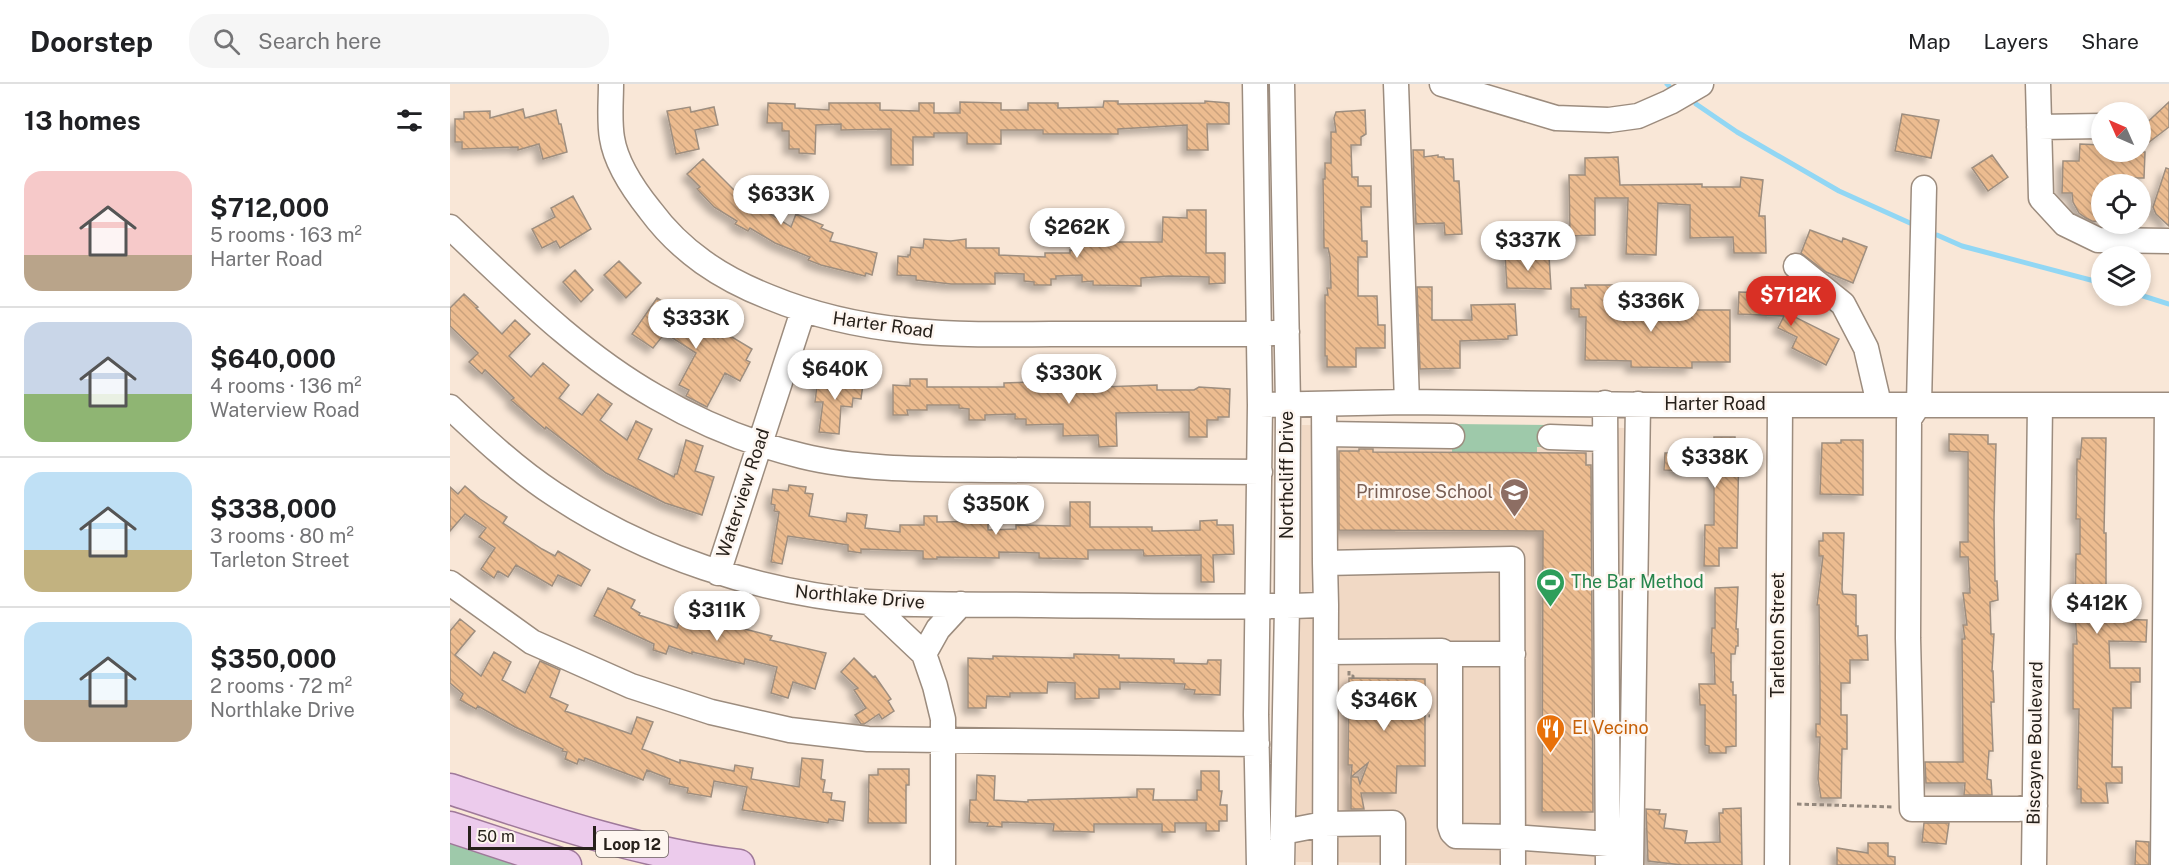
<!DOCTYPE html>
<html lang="en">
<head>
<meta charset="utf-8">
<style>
	body { margin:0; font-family:"Public Sans",sans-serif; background:#f6f6f6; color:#202124; height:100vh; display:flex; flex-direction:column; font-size:22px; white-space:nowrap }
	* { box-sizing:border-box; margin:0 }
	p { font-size:20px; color:#757577 }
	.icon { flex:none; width:33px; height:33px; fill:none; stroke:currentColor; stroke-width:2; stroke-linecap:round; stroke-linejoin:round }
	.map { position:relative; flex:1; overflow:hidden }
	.details { display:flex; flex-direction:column; background:#fff; width:450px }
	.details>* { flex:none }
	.needle { width:39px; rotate:315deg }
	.buttons { position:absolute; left:1641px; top:18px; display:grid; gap:12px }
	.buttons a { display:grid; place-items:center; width:60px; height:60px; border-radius:50%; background:#fff; box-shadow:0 3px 9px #0003; font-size:30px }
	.scale { position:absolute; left:18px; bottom:15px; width:128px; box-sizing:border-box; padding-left:6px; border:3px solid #27211b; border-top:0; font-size:16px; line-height:21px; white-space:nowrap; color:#27211b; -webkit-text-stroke:4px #fef6f0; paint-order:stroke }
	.price { position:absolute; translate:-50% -51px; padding:0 14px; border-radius:21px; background:#fff; color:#222; font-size:20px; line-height:39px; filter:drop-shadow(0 2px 3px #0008) }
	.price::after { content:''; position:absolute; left:50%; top:36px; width:18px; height:14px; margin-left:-9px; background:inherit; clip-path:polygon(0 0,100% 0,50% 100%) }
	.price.selected { background:#d93025; color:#fff }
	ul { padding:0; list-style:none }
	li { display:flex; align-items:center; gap:18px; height:150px; padding:0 24px }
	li+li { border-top:2px solid #e0e0e0 }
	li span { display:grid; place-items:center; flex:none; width:168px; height:120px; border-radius:18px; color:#555 }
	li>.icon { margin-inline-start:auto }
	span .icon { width:72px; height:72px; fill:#fffc; stroke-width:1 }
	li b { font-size:26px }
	h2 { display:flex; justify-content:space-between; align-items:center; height:72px; padding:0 24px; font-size:26px }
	header { display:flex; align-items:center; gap:36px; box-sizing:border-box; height:84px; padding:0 30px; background:#fff; border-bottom:2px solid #e0e0e0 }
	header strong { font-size:28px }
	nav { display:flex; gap:33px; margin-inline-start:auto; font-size:21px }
	.search { width:420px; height:54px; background:#f6f6f6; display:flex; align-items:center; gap:15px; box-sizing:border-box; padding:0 21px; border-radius:24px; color:#757577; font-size:22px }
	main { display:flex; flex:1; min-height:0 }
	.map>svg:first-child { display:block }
</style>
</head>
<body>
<header>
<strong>Doorstep</strong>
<div class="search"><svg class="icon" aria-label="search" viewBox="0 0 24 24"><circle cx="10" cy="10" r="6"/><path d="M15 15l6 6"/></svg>Search here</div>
<nav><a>Map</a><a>Layers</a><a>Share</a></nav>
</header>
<main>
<section class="details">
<h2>13 homes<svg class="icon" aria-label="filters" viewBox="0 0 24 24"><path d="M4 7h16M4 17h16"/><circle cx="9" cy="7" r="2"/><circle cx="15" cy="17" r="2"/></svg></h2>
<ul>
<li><span style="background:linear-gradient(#f6c9c9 70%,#b9a48a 0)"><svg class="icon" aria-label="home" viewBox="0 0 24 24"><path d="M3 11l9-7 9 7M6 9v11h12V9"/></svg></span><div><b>$712,000</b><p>5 rooms · 163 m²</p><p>Harter Road</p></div></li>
<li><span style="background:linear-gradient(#c9d6e8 60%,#8fb573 0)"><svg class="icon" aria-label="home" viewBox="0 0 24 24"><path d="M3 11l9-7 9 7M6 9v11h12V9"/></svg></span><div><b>$640,000</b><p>4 rooms · 136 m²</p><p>Waterview Road</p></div></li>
<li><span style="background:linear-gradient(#bfe0f5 65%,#c2b280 0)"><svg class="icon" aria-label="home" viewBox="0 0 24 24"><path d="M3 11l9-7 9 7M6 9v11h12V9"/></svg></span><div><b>$338,000</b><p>3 rooms · 80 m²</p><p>Tarleton Street</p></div></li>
<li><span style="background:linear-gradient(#bfe0f5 65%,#b9a48a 0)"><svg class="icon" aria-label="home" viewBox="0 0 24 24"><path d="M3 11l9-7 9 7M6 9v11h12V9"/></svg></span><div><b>$350,000</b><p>2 rooms · 72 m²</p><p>Northlake Drive</p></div></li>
</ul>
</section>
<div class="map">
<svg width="1719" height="781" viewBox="0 0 1719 781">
	<defs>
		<pattern id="building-back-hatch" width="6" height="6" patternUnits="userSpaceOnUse" patternTransform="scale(1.5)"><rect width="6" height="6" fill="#ecbc90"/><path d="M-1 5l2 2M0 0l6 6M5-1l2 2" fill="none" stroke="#caa17c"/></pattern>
		<filter id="shadow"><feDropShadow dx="-5.5" dy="5.5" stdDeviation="3" flood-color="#0004"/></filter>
	</defs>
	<rect width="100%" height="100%" fill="#f9e7d7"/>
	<!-- built -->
	<path fill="#f1d9c5" d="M852,341L1179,344L1173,781L846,778Z"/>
	<!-- park -->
	<path fill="#9ec9aa" d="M1003,340L1100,341V363H1087V369L1002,368Z
		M0,743L72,781H0Z"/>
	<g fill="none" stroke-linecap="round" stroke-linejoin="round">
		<!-- stream -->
		<path stroke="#92d7f4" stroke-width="5" d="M1217,0L1219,2
			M1246,20L1287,48L1389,107L1460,139
			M1487,151L1512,162L1652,199
			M1690,211L1719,220"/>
	</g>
	<!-- building -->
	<path fill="url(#building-back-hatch)" stroke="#9e8e7f" stroke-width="1.5" filter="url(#shadow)" d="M654,17H668V20L755,19V17L779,19V40H757L758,66H737V41L668,45V50H593V46H551V60H517V49H484V53H463V81H441V45L391,46V40L366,41L365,70L349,69V65H339V47H332V39H317L318,19L345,20V24L379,26V19H430V26L469,27V19H484V29H510V18L551,19V26H578V19H608V24L653,23Z
		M1719,18V43L1690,65V45Z
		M240,23L241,28L264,23L268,41L245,46L249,65L226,70L217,27Z
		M73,25L75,34L106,26L109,40H111L117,68L93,75L89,60L68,66V63L12,65V58H5V35H14V28L40,27V34Z
		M915,26L916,50L911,53V61H901L902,93H908V102H921V123H911L912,157H917V173H908V212H927L928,241H935V264H906V283H877V272H875V211H878L877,204H881L880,173L878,164H874L873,95H875V79H881V48H886L884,34L886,28Z
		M1452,30L1489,36L1481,74L1445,67Z
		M1630,60L1652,61V68H1695L1694,94H1680V100H1652V138L1642,137L1636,134L1629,129L1623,118L1622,109H1612L1613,77H1629Z
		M963,66H974V73L988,71V73H994L995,75H1003L1004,97H1009L1012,150L995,151L994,139L966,140Z
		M1542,71L1558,93L1538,107L1522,84Z
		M1168,73L1170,101L1252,100V103H1290L1291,93L1313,96L1309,132H1315L1316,169H1284L1283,153L1240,154V121L1208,119L1206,171L1176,170L1178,114H1145V151L1120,152L1119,91H1135V74Z
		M253,75L290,112L302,119L307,112L318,119L314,126L341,143L346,130L373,141L371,144L383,149L380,157L427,169L422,191L416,189L415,192L371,181L358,176L360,173L325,159L300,144L298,147L285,140L287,137L264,123L247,105L250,103L237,90Z
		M1716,84L1719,85V142L1706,130L1703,123Z
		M123,112L141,145L110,164L106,157L92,164L82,145L105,133L101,124Z
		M737,126H756V169H775V199L759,200V193L719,192L691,194V202L643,201V197L632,198V191L606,192V195H601V201H584V198L574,197V190L545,189V200H501L466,196V192L447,191L448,172L458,173V171H460L461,163L473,164L474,155L501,157L516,155V164H549V171L595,173V169H620V166L629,168L628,154L666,153V158H712L713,133L737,134Z
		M1360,146L1392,158L1393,154L1417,163L1403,199L1376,188L1351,169Z
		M1069,169L1070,174L1099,172L1101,205L1057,204L1055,170Z
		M169,177L191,199L176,214L154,191Z
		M125,186L143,206L131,218L113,198Z
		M1135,201H1162L1161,226H1280V278H1242V284L1181,283V277L1135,276L1136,233H1129V225H1121V204H1136Z
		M967,203H982V236H1022L1021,221L1065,220L1067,251L1058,252V255L1010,257V284L970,285Z
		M1289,208L1317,209V219L1389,255L1376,281L1342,264L1347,253L1328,244L1334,232L1288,230Z
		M14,210L28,223L26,224L52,250L65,236L80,250L59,272L81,293L93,279L119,301L109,314L132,331L148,310L162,320L150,336L177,356L186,337L202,345L188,375L224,393L225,390H227L236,356L253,362L245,387L264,393L252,431L215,419L156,389L96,343L95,345L61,316L64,314L35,286L32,290L19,278L28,269L0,242V224Z
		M207,214L221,223L223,219L234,227L232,230L268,254L272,247L302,265L296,276L300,278L290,297L275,289L257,323L236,312L239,306L229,301L246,269L215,249L203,264L182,250Z
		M377,292L391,293V295L401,296V299L413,300L411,315L403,314L402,323L391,322L389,350L369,348L373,318H365L368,293L376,294Z
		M460,295H477V303H554V299L582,298L583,302L594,301L595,305L707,301V306H744L749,303L780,305L779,333H768V336H757V353H739V328L666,329L667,362L649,363L648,351L613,352V340L576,341V335H565V330L535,331V336H519V325L509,324V321H477V326H457L458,331H443V301L460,302Z
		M1499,350L1538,351V360H1546L1544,435L1545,497H1547L1548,516L1540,518L1541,550H1544L1542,587H1543L1544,618H1541L1543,667H1539L1537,695L1541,696L1542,711H1514L1515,699H1476L1475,678H1513L1512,555H1515L1513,541H1517L1513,509H1520L1518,473H1510V458H1518V368L1499,367Z
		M1264,353H1285V360H1289L1287,464H1269V482H1254L1255,441H1264V384L1236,383V387L1214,386L1215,369H1228L1229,366H1240V356L1264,357Z
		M1632,354H1656L1654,449H1656V535L1697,536L1696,558L1659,557L1660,584H1690V598H1681V624H1663L1662,683H1672V699H1656L1658,719H1631V705H1627L1629,625H1623V560H1627L1625,528L1626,470H1630V435H1626L1627,375H1630Z
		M1391,356H1413V411L1370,410L1372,359H1391Z
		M909,365H923V368L1136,369V381H1141L1143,728H1092L1093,447L889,446V367H909Z
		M339,401L356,403L355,409L363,410L359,432L396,438L397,429L417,431L415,444L450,448V441H474V432H487V438L538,437V446L566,445V441L620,442V418H640V443H702V447L750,446V437L767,436V441H783L784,470L763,471L764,498H751V471L694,472L693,466H638V475L589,474V469L549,468V474L487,473V475H473V467L411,465V469L398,467V461L338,452L332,480L321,478L329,428L324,427L325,421L321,420L323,405L338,407Z
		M15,402L30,415L57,433L53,439L92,465L105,472L108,467L140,486L131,502L108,491L102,502L66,481L58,493L48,487L44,494L31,485L45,464L29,453L36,444L15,430L0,447V403L8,410Z
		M1373,449H1394L1392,506L1393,510L1406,511V542H1408V552L1417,551L1418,576H1400V599H1391V631H1397V665H1392L1391,714H1371L1368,695L1370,653H1366V640H1370V602L1369,521H1367L1373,472H1369V457H1373Z
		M1288,503L1286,545H1288V562H1286L1285,570H1281V598H1283V611H1286V662L1276,663V669H1259V662L1255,661V621H1250L1249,600H1265L1264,569H1261L1262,544H1265V504Z
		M158,504L185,516L181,524L190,529L189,531L227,544L232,529L262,540L264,532L285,537L283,542L322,552L320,556L376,569L365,605L343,598L338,614L321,609L327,583L295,575L294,580L242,568V570L219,562L216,570L203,566L204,560L144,532Z
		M10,535L25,547L5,571L31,592L44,568L61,578L52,596L75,609L90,577L110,586L100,613L118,621L115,627L181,650L187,633L203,638L192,665L230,679V676L284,687L285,681L303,684L301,695L349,703L352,674L373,676L371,695L375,696L373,708L382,709L381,716L395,718L393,737L379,735L378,739L292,726L297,703L264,697L261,713L237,709L238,704L219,700L220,695L197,686L193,696L135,674L134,677L129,675L127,680L115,675L117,668L112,667L113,665L65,643L28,622L26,625L10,616L13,610L0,599V547Z
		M624,570L669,571V574L724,575V579L757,580L758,576H771L770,611L744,610L745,606L734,605L735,600L670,598V605H649V614L625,615V599L598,598L597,609H560V613L537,612L536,624H518V574L543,575V572L624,574Z
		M404,574L423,593L425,592L441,615L438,617L444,627L432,635L429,630L414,640H411L405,631L416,624L404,606L408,604L391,588Z
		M899,594L975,595V682H947L946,709H911L914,725H901V693H908L910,700L918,679L901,693L902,681H898Z
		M428,685H459V701H456V739H418L419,691H428Z
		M751,687H769V707H772L770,721H777V737H769V747H756V739H725V748H712V740H644V748L603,747L604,740L552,738V743L537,742L538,739L519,738L520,716H526L527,691L545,692L544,716L578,718V716L687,713V705H704L703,716H747V706H751Z
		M1291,724L1292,781H1232L1198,777L1196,725L1210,726L1209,730H1216L1214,744L1237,747L1235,759L1270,758L1269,729H1273V725Z
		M1474,739H1499L1496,760L1472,758Z
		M1686,757L1699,758V781H1685Z
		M1418,759H1438V772L1445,773V781H1387V764L1418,769Z"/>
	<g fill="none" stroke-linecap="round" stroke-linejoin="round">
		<defs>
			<path id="minor" d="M161,0C161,17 159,37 162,54C166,80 184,106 200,126C231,168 271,194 319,213C416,253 506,251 609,250C675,250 742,250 808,250L837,248
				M805,0L810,321L806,631L809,781
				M946,0L957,318
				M992,0L1106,34L1159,36L1188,32L1220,18L1251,0
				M1588,0L1591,114L1615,140L1648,156L1719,157
				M1589,43L1652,42
				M1474,104L1469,320L1459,335L1458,554L1462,725H1568L1585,722
				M0,143C65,204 127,268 206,313C251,339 302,360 352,372C413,387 488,385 551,386C637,386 723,387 810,388
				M1346,182L1393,220L1416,264L1429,320
				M1155,319L1158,781
				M874,320L875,479
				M810,321L957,318L1210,321H1719
				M0,323C33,354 66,385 104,410C197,472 307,508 418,518C475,522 534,520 591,521C686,522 781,524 876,521L875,479L1062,475L1063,781
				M875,350L1002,352
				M1100,353L1155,355
				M268,489L353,227
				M0,499L82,558L181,602L261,628L340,646L418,655L807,660
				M419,518L474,570L485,602L493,635V781
				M876,568L992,567L997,570L1000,576V742L1002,748L1006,752L1062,753L1158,760
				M474,570L488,545L511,520
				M997,570H1063
				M833,748L874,740L943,739V781
				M832,781L837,523L838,320L832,0
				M875,781L876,521
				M1181,781L1188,320
				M1327,781L1330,321
				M1584,781L1590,321
				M1713,781L1717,321"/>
			<path id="major" d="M0,705C94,736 190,769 289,781
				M0,743L116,781"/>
		</defs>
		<!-- minor casing -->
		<use href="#minor" stroke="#9c8c7e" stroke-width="27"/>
		<!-- major casing -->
		<use href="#major" stroke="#9f799a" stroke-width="33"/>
		<!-- path -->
		<path stroke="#94887d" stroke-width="3" stroke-dasharray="4.5 3" stroke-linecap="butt" d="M899,587V592H903V598
			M971,631L980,632
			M1347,720L1442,723"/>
		<!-- minor -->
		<use href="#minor" stroke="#fff" stroke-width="24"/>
		<!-- major -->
		<use href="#major" stroke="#eccbec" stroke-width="30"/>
	</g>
	<!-- icons -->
	<defs>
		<symbol id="school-pin" viewBox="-11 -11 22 30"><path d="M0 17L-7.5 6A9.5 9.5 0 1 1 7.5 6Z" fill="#8d6e63" stroke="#fef6f0"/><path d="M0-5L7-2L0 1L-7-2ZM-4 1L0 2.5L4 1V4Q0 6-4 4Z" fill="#fff"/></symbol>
		<symbol id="stadium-pin" viewBox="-11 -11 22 30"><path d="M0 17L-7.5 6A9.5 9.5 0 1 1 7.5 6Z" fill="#2e9e5b" stroke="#fef6f0"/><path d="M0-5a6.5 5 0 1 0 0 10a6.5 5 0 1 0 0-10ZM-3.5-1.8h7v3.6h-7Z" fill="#fff"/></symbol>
		<symbol id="restaurant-pin" viewBox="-11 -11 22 30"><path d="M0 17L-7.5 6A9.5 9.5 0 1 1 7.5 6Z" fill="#e8710a" stroke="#fef6f0"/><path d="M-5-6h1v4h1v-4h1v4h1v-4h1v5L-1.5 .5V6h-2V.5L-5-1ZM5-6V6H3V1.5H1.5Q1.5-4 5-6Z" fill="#fff"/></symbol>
	</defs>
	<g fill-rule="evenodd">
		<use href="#school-pin" x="1048" y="392" width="33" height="45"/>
		<use href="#stadium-pin" x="1084" y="482" width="33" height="45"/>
		<use href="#restaurant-pin" x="1084" y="628" width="33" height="45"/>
	</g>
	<g text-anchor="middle" stroke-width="5" stroke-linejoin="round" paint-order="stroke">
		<!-- shield labels -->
		<rect fill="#fef6f0" stroke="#68615b" stroke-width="1.5" x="146" y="747" width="72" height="26" rx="4.5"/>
		<g font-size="16" font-weight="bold" fill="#27211b">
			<text x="182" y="766">Loop 12</text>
		</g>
		<!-- street labels -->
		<g font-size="18" fill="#27211b" stroke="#fef6f0">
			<text transform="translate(433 241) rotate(8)" y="6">Harter Road</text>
			<text x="1265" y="326">Harter Road</text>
			<text transform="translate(837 391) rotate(-90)" y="6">Northcliff Drive</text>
			<text transform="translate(293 409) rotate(-72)" y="6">Waterview Road</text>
			<text transform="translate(410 513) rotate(5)" y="6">Northlake Drive</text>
			<text transform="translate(1328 551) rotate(-90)" y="6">Tarleton Street</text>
			<text transform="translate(1585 659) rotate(-89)" y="6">Biscayne Boulevard</text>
		</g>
		<!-- education labels -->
		<g font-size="18" fill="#785e54" stroke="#fef6f0" text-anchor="end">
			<text x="1043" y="414">Primrose School</text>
		</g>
		<!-- leisure labels -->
		<g font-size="18" fill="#27864d" stroke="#fef6f0" text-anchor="start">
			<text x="1121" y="504">The Bar Method</text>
		</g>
		<!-- food labels -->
		<g font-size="18" fill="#c56008" stroke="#fef6f0" text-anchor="start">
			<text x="1122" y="650">El Vecino</text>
		</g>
	</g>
</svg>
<div class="buttons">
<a><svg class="needle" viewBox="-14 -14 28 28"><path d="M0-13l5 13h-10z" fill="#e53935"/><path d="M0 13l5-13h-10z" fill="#757577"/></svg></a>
<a><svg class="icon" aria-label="locate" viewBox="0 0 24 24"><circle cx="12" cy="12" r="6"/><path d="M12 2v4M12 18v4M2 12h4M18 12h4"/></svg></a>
<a><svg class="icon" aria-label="layers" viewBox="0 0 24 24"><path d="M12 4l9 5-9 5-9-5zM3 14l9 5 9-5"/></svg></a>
</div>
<div class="scale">50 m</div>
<b class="price" style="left:331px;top:142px">$633K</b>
<b class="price" style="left:627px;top:175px">$262K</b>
<b class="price" style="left:1078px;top:188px">$337K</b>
<b class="price selected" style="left:1341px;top:243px">$712K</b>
<b class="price" style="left:1201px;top:249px">$336K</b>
<b class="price" style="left:246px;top:266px">$333K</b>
<b class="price" style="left:385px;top:317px">$640K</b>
<b class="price" style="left:619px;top:321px">$330K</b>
<b class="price" style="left:1265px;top:405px">$338K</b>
<b class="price" style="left:546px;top:452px">$350K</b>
<b class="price" style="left:1647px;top:551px">$412K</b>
<b class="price" style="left:267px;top:558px">$311K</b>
<b class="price" style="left:934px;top:648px">$346K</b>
</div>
</main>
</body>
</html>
